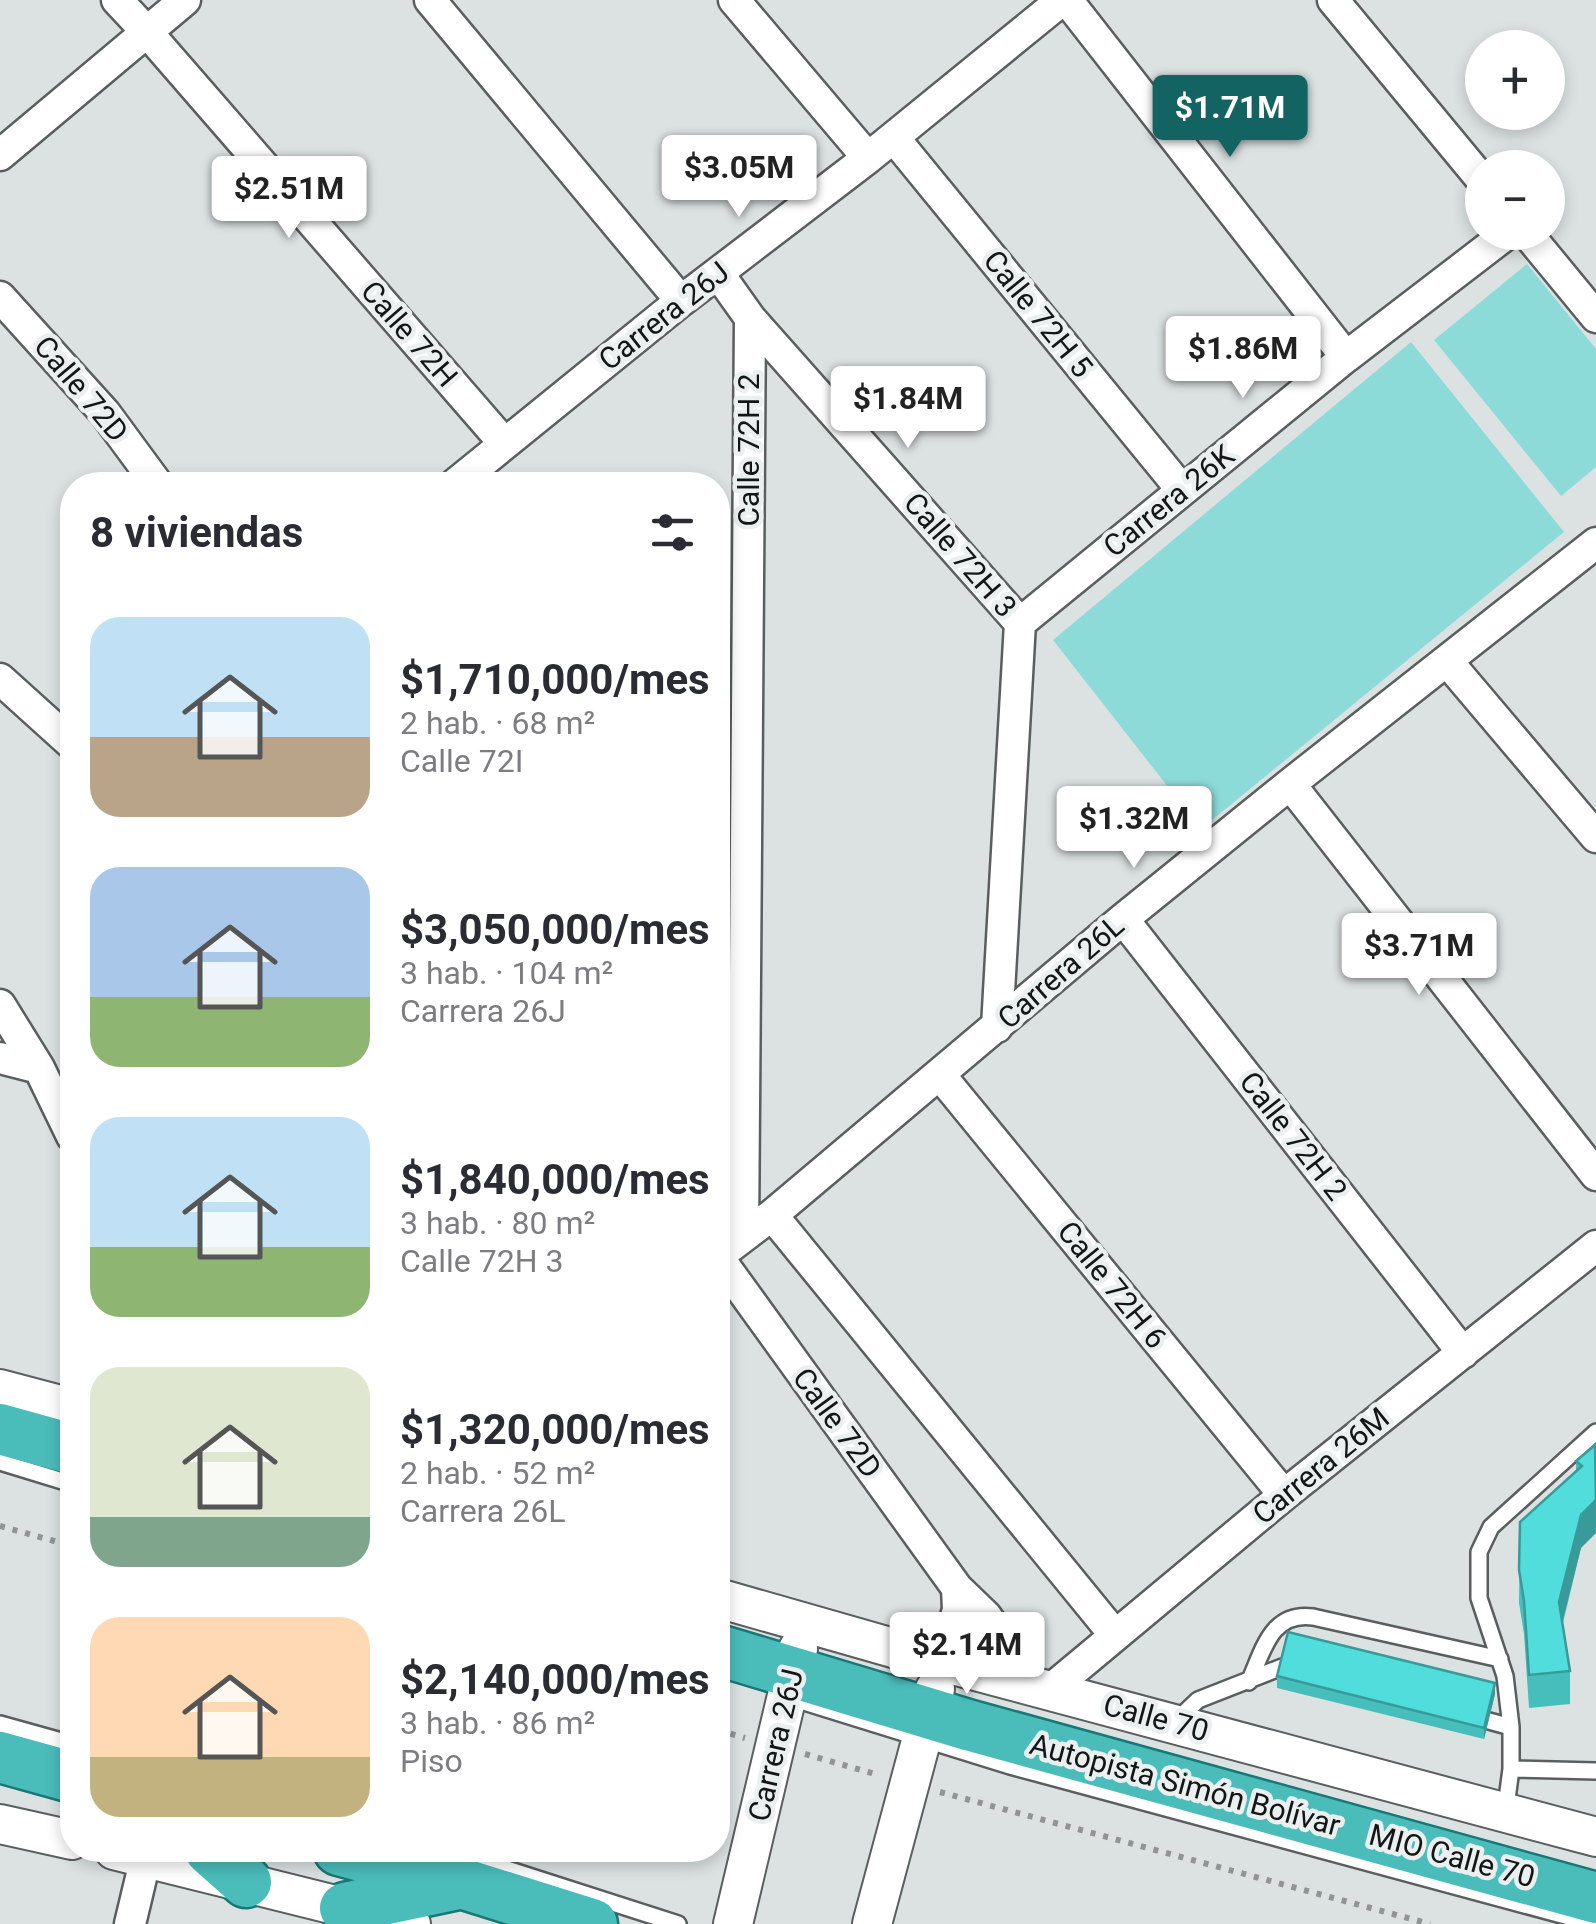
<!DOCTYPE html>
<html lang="es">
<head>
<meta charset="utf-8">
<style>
	body { margin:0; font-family:Roboto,sans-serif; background:#f7f7f7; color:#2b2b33; height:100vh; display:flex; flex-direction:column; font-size:38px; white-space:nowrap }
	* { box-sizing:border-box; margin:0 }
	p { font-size:32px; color:#7c7c81 }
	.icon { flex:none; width:55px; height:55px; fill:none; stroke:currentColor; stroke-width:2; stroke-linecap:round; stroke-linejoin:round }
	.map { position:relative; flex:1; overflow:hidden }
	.drawer { position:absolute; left:60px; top:472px; width:670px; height:1390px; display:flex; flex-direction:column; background:#fff; border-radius:40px; box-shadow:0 5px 15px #0003 }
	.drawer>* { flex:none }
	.tools { position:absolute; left:1465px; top:30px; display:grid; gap:20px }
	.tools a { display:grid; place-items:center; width:100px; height:100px; border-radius:50%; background:#fff; box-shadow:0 5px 15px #0003; font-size:50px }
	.price { position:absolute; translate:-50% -85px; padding:0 22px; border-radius:10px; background:#fff; color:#222; font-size:32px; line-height:65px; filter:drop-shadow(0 2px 5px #0008) }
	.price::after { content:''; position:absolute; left:50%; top:60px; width:30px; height:22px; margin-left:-15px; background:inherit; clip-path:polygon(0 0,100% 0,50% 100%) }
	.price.on { background:#136362; color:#fff }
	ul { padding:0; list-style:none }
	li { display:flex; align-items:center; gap:30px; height:250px; padding:0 30px }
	li span { display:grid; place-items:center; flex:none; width:280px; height:200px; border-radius:30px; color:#555 }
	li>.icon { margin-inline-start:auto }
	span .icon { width:120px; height:120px; fill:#fffc; stroke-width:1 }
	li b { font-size:42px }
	h2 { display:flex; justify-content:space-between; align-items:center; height:120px; padding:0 30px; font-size:42px }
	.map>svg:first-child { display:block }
</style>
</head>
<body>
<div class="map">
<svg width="1596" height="1924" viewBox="0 0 1596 1924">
	<rect width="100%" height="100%" fill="#dce2e2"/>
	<!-- green -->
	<path fill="#8ddbd9" d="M1527,264L1596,349V467L1561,496L1434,340Z
		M1411,342L1564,532L1201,829L1053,640Z"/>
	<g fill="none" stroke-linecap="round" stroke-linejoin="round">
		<defs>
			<path id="service" d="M0,1462L72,1484
				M1249,1682C1263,1651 1271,1611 1313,1617L1500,1659
				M788,1697L1010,1766L1595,1924
				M1176,1721L1198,1700L1282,1667
				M1489,1721L1511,1727V1769
				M0,1724L72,1744
				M1511,1727L1505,1676L1479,1598V1552L1491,1527L1596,1432
				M1505,1814L1511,1769L1596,1771
				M448,1850L678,1924"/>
			<path id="minor" d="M117,0L147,32L504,443
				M430,0L681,301
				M734,0L868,158
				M1067,0L1346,357
				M1333,0L1482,180
				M894,138L1182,490
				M0,155L185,0
				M1526,232L1596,317
				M718,273L750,318L743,1237
				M0,297L105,413L158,485
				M750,318L1020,623L997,1027
				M454,485L681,301L868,158L1062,0
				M1020,623L1346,357L1509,232
				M1447,661L1596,837
				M0,679L72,744
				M1290,784L1596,1175
				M1123,919L1463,1353
				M0,1005L39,1068L72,1136
				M0,1058L39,1068
				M940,1075L1284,1495
				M772,1215L1114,1634
				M718,1256L772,1215L1123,919L1290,784L1596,543
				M718,1257L957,1588L986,1616L1009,1649L1029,1684
				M942,1662L958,1610L957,1588
				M1050,1690L1284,1495L1596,1246
				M130,1924L146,1857"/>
			<path id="tertiary" d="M0,1389L72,1408
				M718,1598L942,1662L1596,1837
				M0,1824L72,1840
				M114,1850L411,1924
				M733,1924L798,1649
				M872,1924L935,1689"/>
			<path id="trunk" d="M0,1429L72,1449
				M718,1650L971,1726L1596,1898
				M0,1757L72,1777
				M210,1850L246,1882
				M339,1850L461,1883L592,1924
				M345,1908L453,1885"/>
		</defs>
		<!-- service casing -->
		<use href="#service" stroke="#5a5e5e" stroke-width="20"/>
		<!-- minor casing -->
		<use href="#minor" stroke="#5a5e5e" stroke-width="35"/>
		<!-- tertiary casing -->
		<use href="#tertiary" stroke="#5a5e5e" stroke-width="42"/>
		<!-- trunk casing -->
		<use href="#trunk" stroke="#197776" stroke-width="55"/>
		<!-- path -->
		<path stroke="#909494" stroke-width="6" stroke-dasharray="5 8" stroke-linecap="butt" d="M0,1526L72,1546
			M718,1730L745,1738
			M805,1754L875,1774
			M940,1792L1430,1924"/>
		<!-- service -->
		<use href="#service" stroke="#fff" stroke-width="15"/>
		<!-- minor -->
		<use href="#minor" stroke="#fff" stroke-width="30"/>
		<!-- tertiary -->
		<use href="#tertiary" stroke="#fff" stroke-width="38"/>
		<!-- trunk -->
		<use href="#trunk" stroke="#4abcba" stroke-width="50"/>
	</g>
	<!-- wall -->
	<path fill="#45bebc" d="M1595,1445L1581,1548L1563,1623L1570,1671V1704L1529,1708L1524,1634L1519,1603L1520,1522L1576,1471V1461Z
		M1277,1676L1495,1694L1484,1739L1277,1688Z"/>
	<!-- shaded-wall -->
	<path fill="#389b99" d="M1596,1500V1533L1581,1548L1559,1635V1602L1581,1515Z
		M1495,1683V1694L1484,1739V1728Z"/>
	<!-- building -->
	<path fill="#50dddb" stroke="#389b99" stroke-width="2.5" d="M1595,1445L1596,1500L1581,1515L1559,1602L1570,1671L1529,1675L1524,1601L1519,1570L1520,1522L1582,1466L1576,1461Z
		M1288,1632L1495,1683L1484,1728L1277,1676Z"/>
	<g text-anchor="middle" stroke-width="9" stroke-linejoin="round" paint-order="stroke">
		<!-- street labels -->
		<g font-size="30" fill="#141616" stroke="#eaefef">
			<text transform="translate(1038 314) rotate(51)" y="10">Calle 72H 5</text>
			<text transform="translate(664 316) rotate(-38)" y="10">Carrera 26J</text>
			<text transform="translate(409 334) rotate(49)" y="10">Calle 72H</text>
			<text transform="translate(81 389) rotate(50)" y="10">Calle 72D</text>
			<text transform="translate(749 450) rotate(-90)" y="10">Calle 72H 2</text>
			<text transform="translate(1169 501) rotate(-39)" y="10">Carrera 26K</text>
			<text transform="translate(960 555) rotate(49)" y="10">Calle 72H 3</text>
			<text transform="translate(1061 972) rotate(-41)" y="10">Carrera 26L</text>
			<text transform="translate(1293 1136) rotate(52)" y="10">Calle 72H 2</text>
			<text transform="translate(1112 1285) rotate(51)" y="10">Calle 72H 6</text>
			<text transform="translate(837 1423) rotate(54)" y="10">Calle 72D</text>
			<text transform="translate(1321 1466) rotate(-39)" y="10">Carrera 26M</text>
			<text transform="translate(1156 1718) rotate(15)" y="10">Calle 70</text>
			<text transform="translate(776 1745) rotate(-77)" y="10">Carrera 26J</text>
			<text transform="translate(1185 1785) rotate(15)" y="10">Autopista Simón Bolívar</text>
			<text transform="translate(1452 1856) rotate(15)" y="10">MIO Calle 70</text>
		</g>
	</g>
</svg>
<div class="tools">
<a>+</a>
<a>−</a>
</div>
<b class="price on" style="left:1230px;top:160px">$1.71M</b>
<b class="price" style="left:739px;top:220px">$3.05M</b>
<b class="price" style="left:289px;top:241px">$2.51M</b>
<b class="price" style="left:1243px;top:401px">$1.86M</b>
<b class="price" style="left:908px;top:451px">$1.84M</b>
<b class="price" style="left:1134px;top:871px">$1.32M</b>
<b class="price" style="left:1419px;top:998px">$3.71M</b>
<b class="price" style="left:967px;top:1697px">$2.14M</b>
<section class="drawer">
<h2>8 viviendas<svg class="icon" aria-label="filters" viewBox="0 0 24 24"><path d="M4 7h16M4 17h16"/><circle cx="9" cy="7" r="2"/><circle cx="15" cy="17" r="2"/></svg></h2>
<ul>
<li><span style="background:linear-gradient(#bfe0f5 60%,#b9a48a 0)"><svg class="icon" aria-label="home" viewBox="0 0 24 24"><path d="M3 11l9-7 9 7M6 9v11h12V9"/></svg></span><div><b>$1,710,000/mes</b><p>2 hab. · 68 m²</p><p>Calle 72I</p></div></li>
<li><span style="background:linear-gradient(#a9c7e8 65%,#8fb573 0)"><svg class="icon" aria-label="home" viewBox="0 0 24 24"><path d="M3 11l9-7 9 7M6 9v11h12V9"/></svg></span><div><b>$3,050,000/mes</b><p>3 hab. · 104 m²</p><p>Carrera 26J</p></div></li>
<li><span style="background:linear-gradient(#bfe0f5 65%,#8fb573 0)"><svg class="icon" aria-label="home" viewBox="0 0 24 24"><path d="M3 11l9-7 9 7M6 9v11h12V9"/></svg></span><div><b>$1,840,000/mes</b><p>3 hab. · 80 m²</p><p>Calle 72H 3</p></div></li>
<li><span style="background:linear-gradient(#dfe7d0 75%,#7fa58c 0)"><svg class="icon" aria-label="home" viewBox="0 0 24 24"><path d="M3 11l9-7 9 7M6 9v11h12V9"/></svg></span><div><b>$1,320,000/mes</b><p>2 hab. · 52 m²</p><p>Carrera 26L</p></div></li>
<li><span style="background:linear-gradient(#ffd9b3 70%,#c2b280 0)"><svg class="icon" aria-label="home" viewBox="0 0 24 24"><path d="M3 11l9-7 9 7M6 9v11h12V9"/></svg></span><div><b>$2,140,000/mes</b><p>3 hab. · 86 m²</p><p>Piso</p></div></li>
</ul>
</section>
</div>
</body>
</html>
